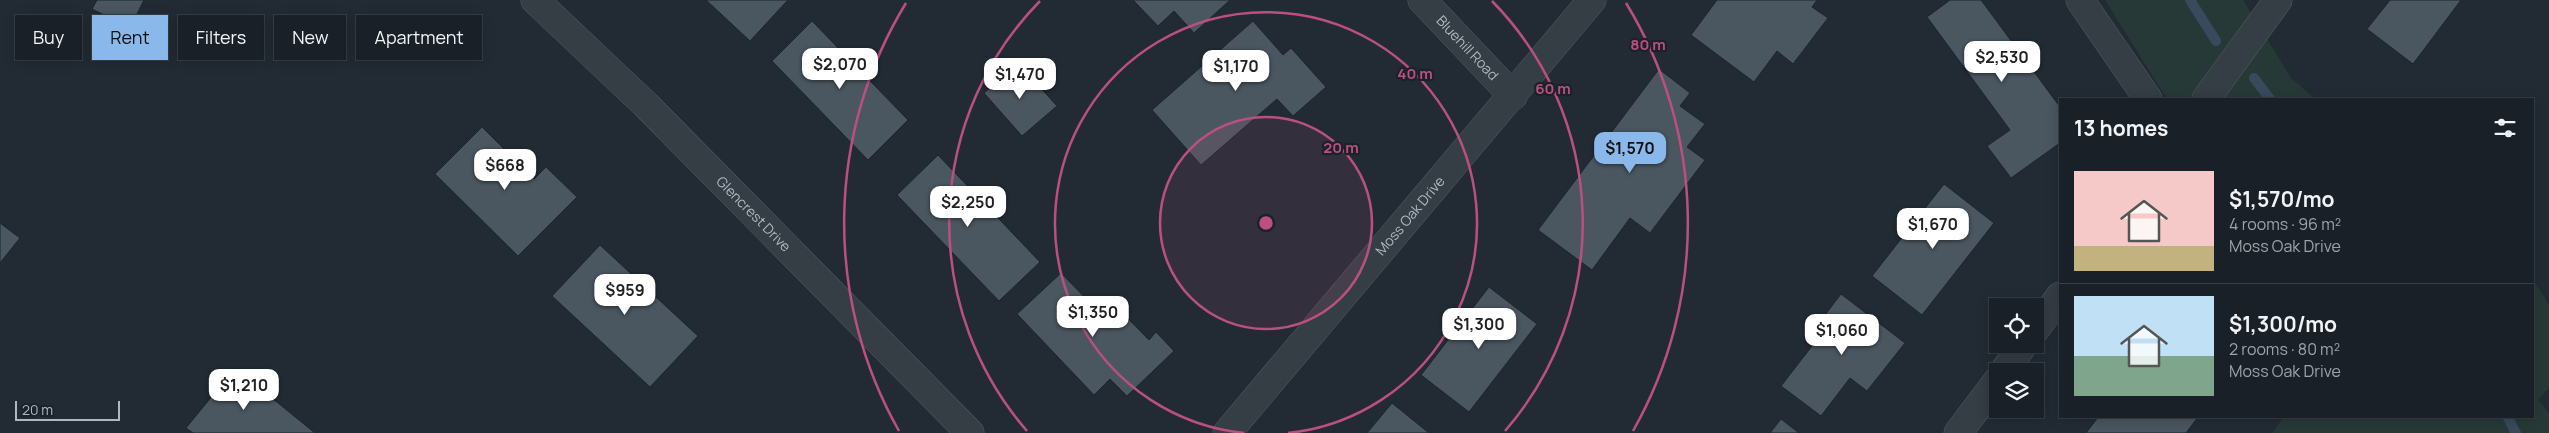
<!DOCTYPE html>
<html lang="en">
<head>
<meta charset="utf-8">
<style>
	body { margin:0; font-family:Manrope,sans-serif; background:#23282f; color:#f1f3f6; height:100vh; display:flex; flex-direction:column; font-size:19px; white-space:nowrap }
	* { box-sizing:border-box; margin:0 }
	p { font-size:16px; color:#9fa3a7 }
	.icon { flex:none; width:28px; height:28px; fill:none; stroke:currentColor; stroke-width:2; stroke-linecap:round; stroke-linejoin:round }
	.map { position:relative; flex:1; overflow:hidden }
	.details { position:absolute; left:2059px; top:98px; width:475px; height:320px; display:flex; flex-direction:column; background:#1a2027; border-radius:0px; box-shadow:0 2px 12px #0003,0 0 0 1px #383e44 }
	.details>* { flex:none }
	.guide { position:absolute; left:15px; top:15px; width:475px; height:45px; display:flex; gap:10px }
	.controls { position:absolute; left:1989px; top:298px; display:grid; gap:10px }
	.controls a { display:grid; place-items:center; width:55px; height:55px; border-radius:0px; background:#1a2027; box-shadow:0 2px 12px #0003,0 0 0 1px #383e44; font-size:25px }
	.scale { position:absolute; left:15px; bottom:12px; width:105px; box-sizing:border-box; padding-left:5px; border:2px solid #afb8c2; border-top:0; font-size:14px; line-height:18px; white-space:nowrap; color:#afb8c2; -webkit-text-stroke:4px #1b2229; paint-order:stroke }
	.price { position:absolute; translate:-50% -42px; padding:0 11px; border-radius:10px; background:#fff; color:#222; font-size:16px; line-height:32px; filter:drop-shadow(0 1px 2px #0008) }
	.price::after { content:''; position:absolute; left:50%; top:30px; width:15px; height:11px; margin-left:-8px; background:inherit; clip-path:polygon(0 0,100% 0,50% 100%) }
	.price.selected { background:#8bb8eb; color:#111 }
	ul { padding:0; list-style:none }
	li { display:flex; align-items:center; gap:15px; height:125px; padding:0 15px }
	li+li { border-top:1px solid #383e44 }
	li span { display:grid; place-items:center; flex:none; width:140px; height:100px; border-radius:0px; color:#555 }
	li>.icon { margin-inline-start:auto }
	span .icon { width:60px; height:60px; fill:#fffc; stroke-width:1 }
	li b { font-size:21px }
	h2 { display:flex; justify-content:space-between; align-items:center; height:60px; padding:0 15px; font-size:21px }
	.chip { padding:0 18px; border-radius:0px; background:#1a2027; box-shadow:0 2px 12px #0003,0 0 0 1px #383e44; font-size:18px; line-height:45px }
	.chip.selected { background:#8bb8eb; color:#111 }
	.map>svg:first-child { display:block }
</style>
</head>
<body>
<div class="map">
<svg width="2549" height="433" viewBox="0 0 2549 433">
	<rect width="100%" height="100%" fill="#222b34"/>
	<!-- green -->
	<path fill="#273937" d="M2105,0H2243L2291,78L2315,99H2167Z
		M2533,279L2549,305V388L2538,400L2549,413V433H2272L2284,416H2532Z"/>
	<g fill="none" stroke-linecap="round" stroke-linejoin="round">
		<!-- stream -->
		<path stroke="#394a5c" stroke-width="10" d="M2190,0L2216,41
			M2254,78L2270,99
			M2507,416L2516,433"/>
	</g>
	<!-- building -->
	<path fill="#4a5660" stroke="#1d242b" d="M97,0H144L130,28L92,9Z
		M706,0H788L750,41Z
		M1133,0H1230L1194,33L1174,11L1158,26Z
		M1717,0H1817L1812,7L1828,18L1793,64L1777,51L1754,82L1691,35Z
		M1950,0H1981L2060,107V143L2011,178L1987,146L2010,130L1927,17Z
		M2390,0H2461L2413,64L2367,29Z
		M812,21L908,120L868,160L772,61Z
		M1253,21L1283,55L1291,48L1326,87L1293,116L1277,99L1201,165L1152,110Z
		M1018,63L1057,106L1022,136L984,93Z
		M1659,69L1690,93L1680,106L1705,124L1687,147L1705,160L1650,233L1630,218L1592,270L1538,230Z
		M482,127L534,179L546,167L577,197L518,256L435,174Z
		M938,155L1040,262L999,301L897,195Z
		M1944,184L1994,223L1922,315L1872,276Z
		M0,223L20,238L0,263Z
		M600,245L698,336L650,387L552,296Z
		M1061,273L1097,310L1108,298L1149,340L1156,332L1174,351L1127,396L1110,379L1094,395L1017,314Z
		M1489,287L1537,324L1469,412L1421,375Z
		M1841,294L1905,343L1867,391L1850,378L1821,416L1781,386L1812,346L1805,341Z
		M235,368L315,433H193L186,428Z
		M1392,403L1429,433H1367Z
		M2099,416H2197L2198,417L2186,433H2086Z
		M1781,419L1799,433H1770Z"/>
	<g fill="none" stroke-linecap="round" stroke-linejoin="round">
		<defs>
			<g id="street">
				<path id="s1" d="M535,0L646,105L970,433"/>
				<path id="s2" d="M1422,0L1513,96"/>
				<path d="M2080,0L2148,99"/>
				<path d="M2206,99L2278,0"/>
				<path d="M2035,330L2060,296"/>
				<path d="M2004,371L2024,344"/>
				<path id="s3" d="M1227,433L1592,0"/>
				<path d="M1958,433L1998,380"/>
			</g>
		</defs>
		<!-- street casing -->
		<use href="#street" stroke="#525b63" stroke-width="29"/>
		<!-- street -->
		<use href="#street" stroke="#353d45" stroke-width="28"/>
	</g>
	<!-- distance rings -->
	<circle cx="1266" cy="223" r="106" fill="#bb507f" fill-opacity=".12"/>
	<g fill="none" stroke="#bb507f" stroke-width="2.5">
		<circle cx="1266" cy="223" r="106"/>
		<path d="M1244 433A211 211 0 1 1 1288 433"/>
		<path d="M1027 431A317 317 0 0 1 1040 1M1492 1A317 317 0 0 1 1505 431"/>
		<path d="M899 431A422 422 0 0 1 906 3M1626 3A422 422 0 0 1 1633 431"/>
	</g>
	<g text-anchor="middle" stroke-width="4.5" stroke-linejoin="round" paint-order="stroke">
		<!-- street labels -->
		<g font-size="14" fill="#afb8c2" stroke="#1b2229">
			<text dy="5" stroke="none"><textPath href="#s2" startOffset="66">Bluehill Road</textPath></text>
			<text dy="5" stroke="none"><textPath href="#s1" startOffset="306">Glencrest Drive</textPath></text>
			<text dy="5" stroke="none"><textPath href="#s3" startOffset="284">Moss Oak Drive</textPath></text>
		</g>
	</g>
	<circle cx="1266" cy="223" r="8" fill="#bb507f" stroke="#1b2229" stroke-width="2.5"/>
	<g font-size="15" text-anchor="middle" font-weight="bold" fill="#bb507f" stroke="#1b2229" stroke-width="4.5" stroke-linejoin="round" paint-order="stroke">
		<text x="1648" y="50">80 m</text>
		<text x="1415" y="79">40 m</text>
		<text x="1553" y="94">60 m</text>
		<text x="1341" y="153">20 m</text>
	</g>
</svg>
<div class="controls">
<a><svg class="icon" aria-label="locate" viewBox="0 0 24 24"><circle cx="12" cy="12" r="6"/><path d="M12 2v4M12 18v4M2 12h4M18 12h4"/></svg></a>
<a><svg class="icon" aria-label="layers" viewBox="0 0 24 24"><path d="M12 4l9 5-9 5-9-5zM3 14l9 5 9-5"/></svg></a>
</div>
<div class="scale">20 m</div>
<b class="price" style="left:2002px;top:83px">$2,530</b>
<b class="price" style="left:840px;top:90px">$2,070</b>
<b class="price" style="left:1236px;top:92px">$1,170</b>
<b class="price" style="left:1020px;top:100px">$1,470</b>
<b class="price selected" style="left:1630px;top:174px">$1,570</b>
<b class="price" style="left:505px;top:191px">$668</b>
<b class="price" style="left:968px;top:228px">$2,250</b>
<b class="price" style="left:1933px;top:250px">$1,670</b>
<b class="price" style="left:625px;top:316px">$959</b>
<b class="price" style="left:1093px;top:338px">$1,350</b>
<b class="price" style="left:1479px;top:350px">$1,300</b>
<b class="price" style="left:1842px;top:356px">$1,060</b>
<b class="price" style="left:244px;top:411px">$1,210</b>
<div class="guide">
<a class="chip">Buy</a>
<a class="chip selected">Rent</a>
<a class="chip">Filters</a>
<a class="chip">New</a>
<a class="chip">Apartment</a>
</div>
<section class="details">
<h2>13 homes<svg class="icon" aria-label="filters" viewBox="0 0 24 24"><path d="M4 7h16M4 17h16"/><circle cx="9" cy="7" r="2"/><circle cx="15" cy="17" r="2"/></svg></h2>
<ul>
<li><span style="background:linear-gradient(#f6c9c9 75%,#c2b280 0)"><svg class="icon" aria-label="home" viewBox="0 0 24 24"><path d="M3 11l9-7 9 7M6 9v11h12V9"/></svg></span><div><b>$1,570/mo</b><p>4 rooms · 96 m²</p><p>Moss Oak Drive</p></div></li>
<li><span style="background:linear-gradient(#bfe0f5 60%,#7fa58c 0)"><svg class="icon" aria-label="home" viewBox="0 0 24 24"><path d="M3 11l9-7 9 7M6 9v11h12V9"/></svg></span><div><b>$1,300/mo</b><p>2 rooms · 80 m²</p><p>Moss Oak Drive</p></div></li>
</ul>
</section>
</div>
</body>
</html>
